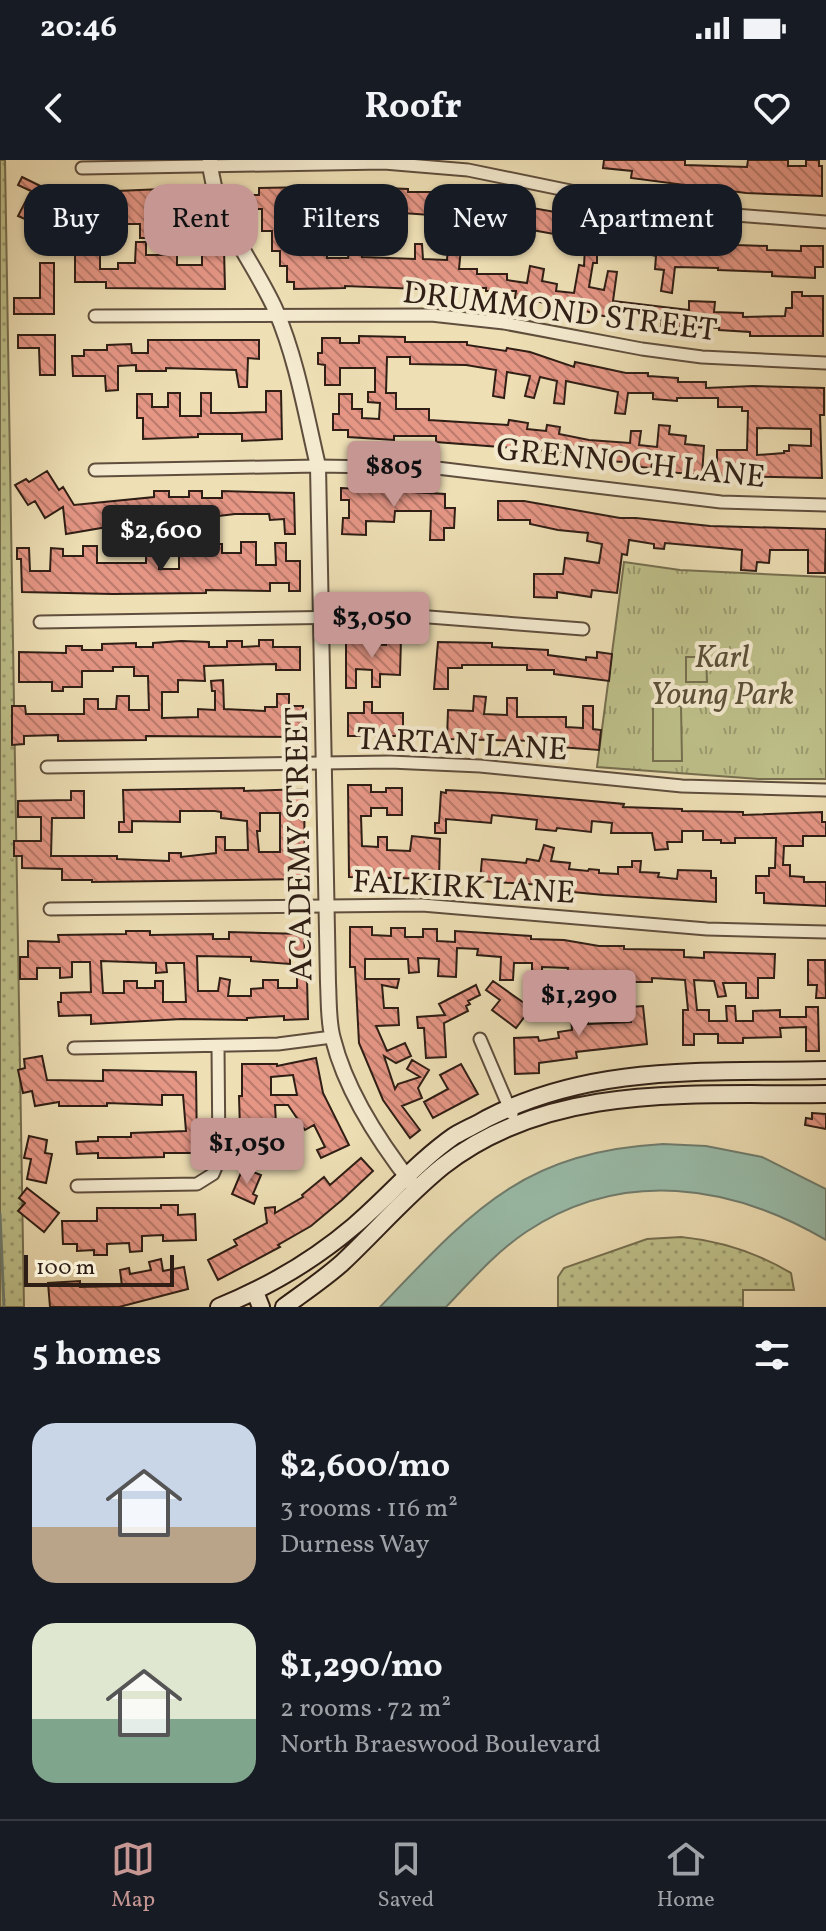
<!DOCTYPE html>
<html lang="en">
<head>
<meta charset="utf-8">
<style>
	body { margin:0; font-family:Vollkorn,serif; background:#20242c; color:#f1f3f6; height:100vh; display:flex; flex-direction:column; font-size:30px; white-space:nowrap }
	* { box-sizing:border-box; margin:0 }
	p { font-size:26px; color:#9ea1a6 }
	.icon { flex:none; width:44px; height:44px; fill:none; stroke:currentColor; stroke-width:2; stroke-linecap:round; stroke-linejoin:round }
	.map { position:relative; height:1147px; overflow:hidden }
	.sheet { display:flex; flex-direction:column; background:#171b24; flex:1 }
	.sheet>* { flex:none }
	.hud { position:absolute; left:24px; top:24px; width:778px; height:72px; display:flex; gap:16px }
	.scale { position:absolute; left:24px; bottom:20px; width:150px; box-sizing:border-box; padding-left:8px; border:4px solid #2f1e15; border-top:0; font-size:22px; line-height:28px; white-space:nowrap; color:#2f1e15; -webkit-text-stroke:6px #f4eacf; paint-order:stroke }
	.price { position:absolute; translate:-50% -68px; padding:0 18px; border-radius:8px; background:#c59692; color:#111; font-size:26px; line-height:52px; filter:drop-shadow(0 2px 4px #0008) }
	.price::after { content:''; position:absolute; left:50%; top:48px; width:24px; height:18px; margin-left:-12px; background:inherit; clip-path:polygon(0 0,100% 0,50% 100%) }
	.price.on { background:#222; color:#fff }
	ul { padding:0; list-style:none }
	li { display:flex; align-items:center; gap:24px; height:200px; padding:0 32px }
	li span { display:grid; place-items:center; flex:none; width:224px; height:160px; border-radius:24px; color:#555 }
	li>.icon { margin-inline-start:auto }
	span .icon { width:96px; height:96px; fill:#fffc; stroke-width:1 }
	li b { font-size:34px }
	h2 { display:flex; justify-content:space-between; align-items:center; height:96px; padding:0 32px; font-size:34px }
	.pill { padding:0 28px; border-radius:24px; background:#171b24; box-shadow:0 2px 6px #0004; font-size:28px; line-height:72px }
	.pill.on { background:#c59692; color:#111 }
	.status { display:flex; justify-content:space-between; align-items:center; height:56px; padding:0 40px; background:#171b24; direction:ltr }
	.status svg { height:22px; fill:currentColor }
	header { display:flex; justify-content:space-between; align-items:center; height:104px; padding:0 32px; background:#171b24; font-size:36px; font-weight:700 }
	.tabs { display:flex; justify-content:space-around; align-items:center; height:112px; border-top:2px solid #363941; background:#171b24; font-size:22px; color:#9ea1a6 }
	.tabs a { display:grid; justify-items:center; gap:4px }
	.tabs .on { color:#c59692 }
	.map>svg:first-child { display:block }
</style>
</head>
<body>
<div class="status"><b>20:46</b><svg viewBox="0 0 49 12"><path d="M0 12V9h3v3zM5 12V6h3v6zM10 12V3h3v9zM15 12V0h3v12zM26 1h20v11H26zM47 4h2v5h-2z"/></svg></div>
<header><svg class="icon" aria-label="back" viewBox="0 0 24 24"><path d="M15 5l-7 7 7 7"/></svg>Roofr<svg class="icon" aria-label="heart" viewBox="0 0 24 24"><path d="M12 20l-8-8c-3-5 5-10 8-4 3-6 11-1 8 4z"/></svg></header>
<div class="map">
<svg width="826" height="1147" viewBox="0 0 826 1147">
	<defs>
		<pattern id="grass-dots" width="8" height="8" patternUnits="userSpaceOnUse" patternTransform="scale(2)"><rect width="8" height="8" fill="#bec08a"/><path d="M2 2h.1M6 6h.1" fill="none" stroke="#9b9b70" stroke-width="1.8" stroke-linecap="round"/></pattern>
		<pattern id="park-tufts" width="24" height="20" patternUnits="userSpaceOnUse" patternTransform="scale(2)"><rect width="24" height="20" fill="#bec08a"/><path d="M3 7l-1-3M5 7V3M7 7l1-3M15 17l-1-3M17 17v-4M19 17l1-3" fill="none" stroke="#9b9b70"/></pattern>
		<pattern id="building-back-hatch" width="6" height="6" patternUnits="userSpaceOnUse" patternTransform="scale(2)"><rect width="6" height="6" fill="#e59685"/><path d="M-1 5l2 2M0 0l6 6M5-1l2 2" fill="none" stroke="#ba7a6c"/></pattern>
	</defs>
	<rect width="100%" height="100%" fill="#eedfb5"/>
	<filter id="stains"><feTurbulence type="fractalNoise" baseFrequency=".0025" numOctaves="4"/><feColorMatrix values="0 0 0 0 .2 0 0 0 0 .09 0 0 0 0 .02 0 0 0 .5 -.17"/></filter>
	<radialGradient id="worn" r=".72"><stop offset=".6" stop-color="#630" stop-opacity="0"/><stop offset="1" stop-color="#630" stop-opacity=".3"/></radialGradient>
	<!-- grass -->
	<path fill="url(#grass-dots)" stroke="#766f50" stroke-width="2" d="M0,0H5L24,1147H0Z
		M681,1077C721,1081 756,1092 791,1113L794,1130H743V1147H558V1117L564,1108L647,1079Z"/>
	<!-- park -->
	<path fill="url(#park-tufts)" stroke="#766f50" stroke-width="2" d="M624,402L680,410L826,417V619H759L597,607Z"/>
	<!-- garden -->
	<path fill="#bec08a" stroke="#766f50" stroke-width="2" d="M686,497H706L707,522H686Z
		M653,546H681L682,601H653Z"/>
	<!-- water -->
	<path fill="#99bdab" stroke="#6f7d6f" stroke-width="2" d="M663,984L706,986L762,997L826,1029V1080C731,1024 622,1008 526,1072C496,1092 471,1121 446,1147H380C472,1051 522,992 663,984Z"/>
	<g fill="none" stroke-linecap="round" stroke-linejoin="round">
		<!-- stream -->
		<path stroke="#6f7d6f" stroke-width="3" d="M0,1054L4,1147"/>
	</g>
	<!-- building -->
	<path fill="url(#building-back-hatch)" stroke="#2f1e15" stroke-width="2" fill-rule="evenodd" d="M604,0H685V5L747,7L748,0H788V6H806V0H819V6H822V36L746,33L631,18L632,11L603,8Z
		M22,17L59,35L47,59L31,51L27,60L18,56L31,31L18,25Z
		M331,26L408,29V32H439L476,40L477,36L499,40L498,42L561,53L560,55L646,73L666,74L665,85L681,86V81L737,82V85L767,86V90L801,91V86H823V107H815V118L772,116V112L718,110V108L675,107L672,133L661,131L664,110L655,109L656,96L615,86L614,91L597,87V103H593L589,127L604,130L608,111L617,112L613,141L689,150V141L715,142L714,152L743,153V157L785,156L786,148H792V132H802V136H823V176H750V172L719,170V168L661,166L662,160L616,153L614,159L575,148L515,138L516,131H486V128L443,127V130L345,126V128L294,129V122H287V106H280V91H272V71H262V49H251V35H259V28L312,27V34H331ZM388,52L445,56L501,68L526,72V69L560,75L558,82L585,87L584,106L579,105L574,133L556,131L557,124L542,121L544,109L530,106L527,123L507,120V114H477V109H459L461,88L448,87L447,100L423,99L422,84H415V99L362,97V92L349,91L348,98H327V58H345V55H388ZM294,56H315V93H296Z
		M186,28L187,50L201,49V64H184V77H173V53H150V78H140V64H110V45H117V31Z
		M72,42H91V70H80V62H72Z
		M99,69H111L112,93H100Z
		M136,82H146V95H166V82H177V105H202V88H224L225,129L106,128V122H75V95H100V109H118V103H135Z
		M40,103H54V154H14V138H40Z
		M18,175H55V215H40L39,188H18Z
		M359,176L405,177V182H467V185L506,191L507,188L530,192L574,207L575,202L626,213H648V216L678,218V222H706V228L753,226L824,228V255H820L822,318L717,316V290H747L748,251H742V247H718V238H677V241L653,239V233H628L625,254L615,253L618,232L566,221L564,244L554,243L557,221L540,217L534,238L525,236L530,216L507,212L504,238L493,236L496,210L466,205L410,204V197H387L386,233H396V249H429V260L508,265L509,260L528,263L527,269L546,271L547,265L560,267L559,274L589,280L630,283L631,271H641L639,285L657,287L659,265L670,266L669,274L686,276L685,284L704,286L702,315L668,312L669,306L652,304L651,308L628,306V302L596,301L564,292L436,282V276H394V280L348,277V270H333V254H339V234H352V249H362V258L379,259L380,243L368,242V232H375V208H340V225H325V205L318,204V193H322V178H340V183H359ZM757,268L811,269V286L789,285V291H784V293L757,295Z
		M148,180H259V199L248,198L247,227H239L236,210L166,208V211H136V205L118,206V230L106,231L105,216H73L72,196H84V190H107V185L131,184L132,193H148Z
		M266,231H281L282,279L242,281V274H198V277L143,279V258H137V234H152V247H168V233H180V256H201V233H211V253H234L266,252Z
		M47,311L59,330L63,327L74,345L154,337V331H169V337H189V331H202V338H222V331L294,333L295,374H285L284,359L270,360L269,354H235L202,358H169V364H150V377H142V366H113L66,374L63,347L45,358L35,341L28,345L15,325L26,319L29,322Z
		M341,328L445,334V348H455L454,368H444V380H430L431,351H395L394,362L366,361V375L342,374L343,358H349V340H341Z
		M498,341H524L620,358H636L710,366L826,369L825,413H808V390H770L769,403L757,402L756,411L741,410L742,390L665,383L664,389L654,388V384L629,380L627,395L622,394L617,433L592,430L591,437L557,432V438L534,437V414H563L565,398L599,403L602,384L587,381L588,373L558,370L530,364V360H498Z
		M241,382H256V405H276L275,383H286V401H300V431H289V423H270V431L206,430V433L113,434L22,432L21,399H17V388H29L30,411H50L51,388L63,389V396H83V386H97V403H146V395H159V409H179V396H196V388H210V384H222V393H241Z
		M346,479H369V484L386,485L387,479H401L400,515L380,514V527H372V510L356,509V528H346Z
		M259,480H273V487H300V510H276V504L204,506L205,521L178,520V532H162V558L198,557V549L215,550V531H212L211,521L223,520L224,549L265,551V547H277V534H289V546H303V577L146,576V580L58,581V575L24,576V584L12,585V546H25L26,554H84V539H98V549H116L117,536H129V550H149L148,516H134V507H113V511H82V527H63V531H52V522H19V492L66,493V486H82V490H102V484L136,483V487H153V483L181,481L209,482V487H227V481H242V487L259,486Z
		M438,482L492,483V487L548,490V495L586,500V497L597,498V492L612,494L609,521L554,514V510H527V505H462V508H448V529H434Z
		M474,536L486,537L484,554L507,555V538H517V557H566V567L583,568V546H593V569L601,570L599,590L546,586V589H537V581L447,579L448,550L473,551Z
		M364,542H372V553H403V576H348V553H364Z
		M348,625H371V632H386V628H402V655H387V648H371V656H361L362,686L378,687V677H387V690L410,691L412,676L440,679L439,719L349,717Z
		M244,628V631L304,629L305,719L92,722V720H62V709L22,708V696H14V681H41V657H18V641L71,640V631H84V658H52L51,696H117V699L169,701V693H181V697L216,693V677H225V690H248L247,661L221,658V652L215,651H180V662L132,661V672H119V662H124L123,630ZM260,653H280V692H259L257,671H260Z
		M446,630L502,633L624,644L623,647L682,649V651L743,652V655L822,652V662H826V676H803V686H784L783,705H790V716L804,717V722H826V746L764,743V733H756V716H769V708H775L776,678H735V683H721V680H703V671H682V682H667L668,689L655,690L652,673H611L612,663L592,661L591,672L557,668L556,671L536,669L537,660L492,655L491,663L446,659V673H435V663H439L441,632L446,633Z
		M544,685L554,688L551,701L570,703L569,709L588,711L589,709L599,710V713L618,714V707H632V701H641L640,712L659,713L658,717L677,719L678,710L711,711V718H716V742L604,735L541,729V725L480,721L482,699L526,703L527,699L539,701Z
		M350,767H372V775L391,776V768H405V777H423V769H437V781L455,782V771L531,776V779L564,780L599,786H624V789L684,790V797L704,798V792L775,794L774,818H758V838H746V823H723L726,836L718,837L714,821L694,820L697,850H709V861H727L726,846H735L736,861H753V851L780,850V857H806V847H818L819,891H806V867L780,868L781,877L743,878V883H718V874H694V885H683V850H688L685,820L652,818V822H628V814H605L604,829L594,828V819L567,816L568,808L542,807V822H532V803H514L513,820H500L501,797L477,795L478,789L457,788L456,817L438,816L439,799L418,798L419,812L409,813L408,799H365V819H399L397,828L382,825L384,848H398L399,865L376,866L387,891L405,883L411,896L396,903L384,896L395,929L398,924L420,917L407,909L412,900L429,910L418,928L422,938L402,946L420,970L410,978L383,940L359,883L355,807H350Z
		M126,771H150V775L213,774V779H229V772L304,774L305,798H290V804L251,801V797L197,796L198,831H218L220,818L230,820L228,836H251V829L263,828V820H278V828H297V818H307L308,859L284,860V856L247,858V860L182,859L91,864V855L59,856L58,842H61V833L91,832L90,802H72V817L60,818V808H37V819H20V797H28V781L59,782L58,775L126,774ZM101,801L156,803V813L167,812L166,803H184L186,842H163V821H155V828H137V821H124V833H103Z
		M808,800H825L826,838H816L817,825H808Z
		M493,821L531,848L516,868L492,850L500,840L486,830Z
		M476,825L480,835L468,841L470,844L466,846L468,851L444,863L446,897L426,898L424,868H418L417,857L445,855L439,844Z
		M585,835L588,864L631,862L630,847L643,846L647,884L576,892L577,898L539,903V913L515,914L514,878L538,877L539,881L559,878L558,872L572,870L569,836Z
		M42,896L47,920L103,921V910L196,912L197,993H164V997L124,998H98V993L77,994L76,982L98,981V977H131V973L186,971L183,935H162V945L107,943V946H59V942L35,946L32,931L23,933L18,910L25,908L24,899Z
		M316,898L323,933L349,985L321,998L317,990L325,987L314,965L305,970L288,945H275L276,964L269,968L283,970L281,980L268,977V1002H241L239,936H242V904H277V906ZM293,915L297,935H271V917Z
		M461,904L478,934L433,958L424,942L448,929L440,915Z
		M812,953L826,954V969L805,965L806,958L812,959Z
		M29,976L47,980L45,993L52,994L46,1023L27,1019L31,999L24,998Z
		M361,998L373,1011L342,1040L311,1066L278,1085L280,1087L218,1120L208,1100L237,1085L234,1080L267,1063L265,1048L275,1047V1053L303,1037L302,1035L324,1017L330,1025Z
		M243,1008L261,1015L253,1034L257,1036L254,1044L232,1034Z
		M27,1028L59,1053L44,1072L18,1051L25,1043L19,1038Z
		M161,1045H178V1055L195,1054L196,1080L163,1081V1075L142,1076V1091L130,1092L129,1083L107,1084V1095H94V1090L77,1091V1084H63L62,1061H97V1048H161Z
		M161,1099L163,1111L184,1107L188,1129L119,1147H50L48,1123L80,1121V1127L122,1126L120,1110L129,1108L130,1114L151,1110L149,1102Z"/>
	<g fill="none" stroke-linecap="round" stroke-linejoin="round">
		<defs>
			<path id="minor" d="M82,8L384,3L468,10L658,49L826,62
				M95,156L431,155L504,163L642,189L702,197L826,203
				M95,310L318,306L437,308L721,342L826,345
				M40,462L416,456L583,469
				M47,607L390,602L480,606L682,626L826,630
				M50,749L422,745L707,769L826,772
				M480,879L512,954
				M74,888L278,884L332,877
				M77,1026L197,1024L213,1014L219,1000L218,886"/>
			<path id="tertiary" d="M210,0C212,54 255,103 276,151C297,200 306,255 318,306L328,823C329,841 328,862 333,879C346,931 380,983 413,1025"/>
			<path id="secondary" d="M255,1132L261,1147
				M219,1147C268,1127 314,1100 354,1066C388,1037 417,1002 454,976C464,970 476,965 486,959C594,903 708,913 826,910
				M284,1147C303,1133 324,1119 342,1103C376,1071 407,1035 443,1006C551,921 697,936 826,934"/>
		</defs>
		<!-- minor casing -->
		<use href="#minor" stroke="#5f4e3d" stroke-width="15"/>
		<!-- tertiary casing -->
		<use href="#tertiary" stroke="#5f4e3d" stroke-width="18"/>
		<!-- secondary casing -->
		<use href="#secondary" stroke="#2f1e15" stroke-width="20"/>
		<!-- minor -->
		<use href="#minor" stroke="#f4eacf" stroke-width="11"/>
		<!-- tertiary -->
		<use href="#tertiary" stroke="#f4eacf" stroke-width="14"/>
		<!-- secondary -->
		<use href="#secondary" stroke="#f4eacf" stroke-width="16"/>
	</g>
	<g text-anchor="middle" stroke-width="8" stroke-linejoin="round" paint-order="stroke">
		<!-- street labels -->
		<g font-size="32" fill="#2f1e15" stroke="#f4eacf">
			<text transform="translate(560 150) rotate(7)" y="11">DRUMMOND STREET</text>
			<text transform="translate(631 302) rotate(6)" y="11">GRENNOCH LANE</text>
			<text transform="translate(462 583) rotate(3)" y="11">TARTAN LANE</text>
			<text transform="translate(298 684) rotate(-91)" y="11">ACADEMY STREET</text>
			<text transform="translate(464 726) rotate(3)" y="11">FALKIRK LANE</text>
		</g>
		<!-- park labels -->
		<g font-size="32" font-style="italic" fill="#5a4f38" stroke="#f4eacf">
			<text x="722" y="507">Karl<tspan x="722" dy="37">Young Park</tspan></text>
		</g>
	</g>
	<rect width="100%" height="100%" filter="url(#stains)"/>
	<rect width="100%" height="100%" fill="url(#worn)"/>
</svg>
<div class="scale">100 m</div>
<b class="price" style="left:394px;top:349px">$805</b>
<b class="price on" style="left:161px;top:413px">$2,600</b>
<b class="price" style="left:372px;top:500px">$3,050</b>
<b class="price" style="left:579px;top:878px">$1,290</b>
<b class="price" style="left:247px;top:1026px">$1,050</b>
<div class="hud">
<a class="pill">Buy</a>
<a class="pill on">Rent</a>
<a class="pill">Filters</a>
<a class="pill">New</a>
<a class="pill">Apartment</a>
</div>
</div>
<section class="sheet">
<h2>5 homes<svg class="icon" aria-label="filters" viewBox="0 0 24 24"><path d="M4 7h16M4 17h16"/><circle cx="9" cy="7" r="2"/><circle cx="15" cy="17" r="2"/></svg></h2>
<ul>
<li><span style="background:linear-gradient(#c9d6e8 65%,#b9a48a 0)"><svg class="icon" aria-label="home" viewBox="0 0 24 24"><path d="M3 11l9-7 9 7M6 9v11h12V9"/></svg></span><div><b>$2,600/mo</b><p>3 rooms · 116 m²</p><p>Durness Way</p></div></li>
<li><span style="background:linear-gradient(#dfe7d0 60%,#7fa58c 0)"><svg class="icon" aria-label="home" viewBox="0 0 24 24"><path d="M3 11l9-7 9 7M6 9v11h12V9"/></svg></span><div><b>$1,290/mo</b><p>2 rooms · 72 m²</p><p>North Braeswood Boulevard</p></div></li>
</ul>
</section>
<nav class="tabs">
<a class="on"><svg class="icon" aria-label="map" viewBox="0 0 24 24"><path d="M3 6l6-2 6 2 6-2v14l-6 2-6-2-6 2zM9 4v14M15 6v14"/></svg>Map</a>
<a><svg class="icon" aria-label="saved" viewBox="0 0 24 24"><path d="M7 4h10v16l-5-4-5 4z"/></svg>Saved</a>
<a><svg class="icon" aria-label="home" viewBox="0 0 24 24"><path d="M3 11l9-7 9 7M6 9v11h12V9"/></svg>Home</a>
</nav>
</body>
</html>
